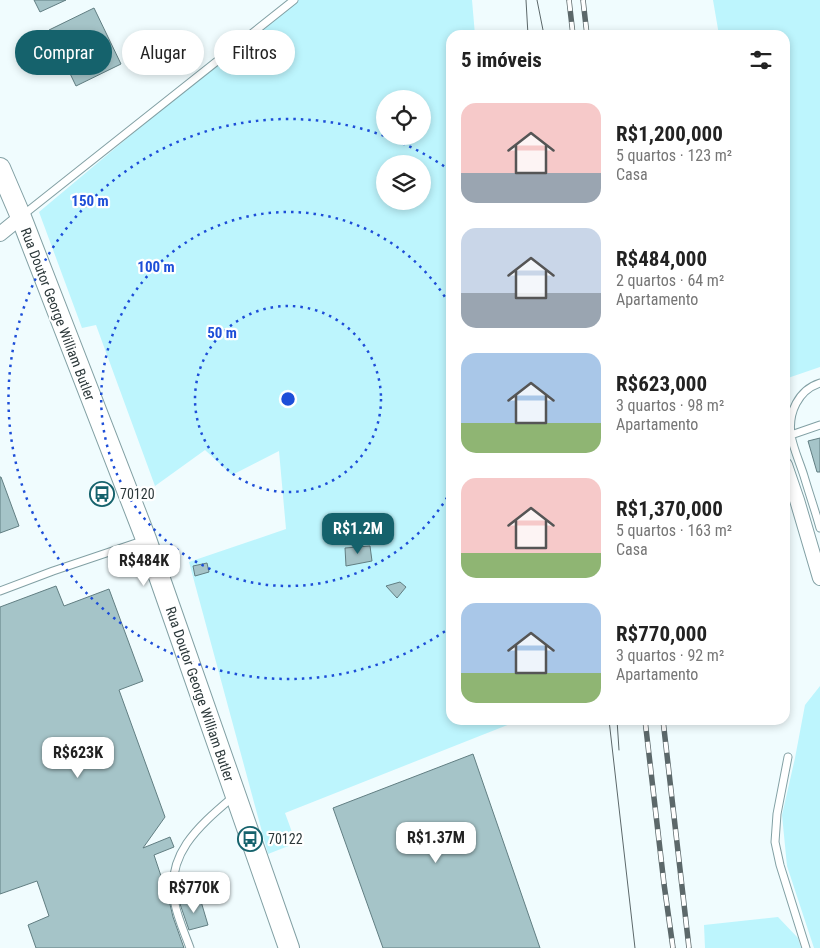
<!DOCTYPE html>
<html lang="pt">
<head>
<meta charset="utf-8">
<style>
	body { margin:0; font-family:"Roboto Condensed",sans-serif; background:#f2f2f2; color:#222; height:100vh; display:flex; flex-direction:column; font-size:19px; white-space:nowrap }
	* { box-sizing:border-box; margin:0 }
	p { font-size:16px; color:#767676 }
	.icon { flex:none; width:28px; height:28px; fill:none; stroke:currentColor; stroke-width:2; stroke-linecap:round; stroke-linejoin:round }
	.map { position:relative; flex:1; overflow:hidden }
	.details { position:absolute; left:446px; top:30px; width:344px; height:695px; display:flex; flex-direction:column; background:#fff; border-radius:15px; box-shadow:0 2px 8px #0003 }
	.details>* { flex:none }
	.top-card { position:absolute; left:15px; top:30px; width:356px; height:45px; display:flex; gap:10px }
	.tools { position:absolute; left:376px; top:90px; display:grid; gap:10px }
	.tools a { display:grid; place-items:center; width:55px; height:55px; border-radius:50%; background:#fff; box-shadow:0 2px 8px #0003; font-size:25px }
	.price { position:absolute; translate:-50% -42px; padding:0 11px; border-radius:10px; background:#fff; color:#222; font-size:16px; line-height:32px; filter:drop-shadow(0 1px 2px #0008) }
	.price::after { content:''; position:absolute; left:50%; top:30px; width:15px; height:11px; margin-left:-8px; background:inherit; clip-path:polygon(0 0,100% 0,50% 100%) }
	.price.current { background:#15626c; color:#fff }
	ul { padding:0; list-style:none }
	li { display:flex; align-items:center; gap:15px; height:125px; padding:0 15px }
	li span { display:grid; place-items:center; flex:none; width:140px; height:100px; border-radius:15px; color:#555 }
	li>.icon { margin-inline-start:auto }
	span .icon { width:60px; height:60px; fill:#fffc; stroke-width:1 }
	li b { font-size:21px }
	h2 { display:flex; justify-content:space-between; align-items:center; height:60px; padding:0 15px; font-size:21px }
	.pill { padding:0 18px; border-radius:22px; background:#fff; box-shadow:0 2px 8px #0003; font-size:18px; line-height:45px }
	.pill.current { background:#15626c; color:#fff }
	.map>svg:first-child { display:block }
</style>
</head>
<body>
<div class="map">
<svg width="820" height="948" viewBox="0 0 820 948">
	<rect width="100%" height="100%" fill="#f0fcfe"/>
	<!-- green -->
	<path fill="#bdf5fd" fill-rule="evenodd" d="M292,0H472L475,35H451V720H520L285,813L296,843L268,854L189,562L286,529L279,451L232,475L205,450L155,486L96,325L82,328L39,212ZM385,99H422V136H385ZM385,164H422V201H385Z
		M713,0H820V367L785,379V35H719Z
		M820,686V948H814L787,866L782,815L795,758L805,705Z
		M778,917L798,938L801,948H705L704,925Z"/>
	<!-- building -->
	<path fill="#a5c4c8" stroke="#617e82" d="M34,0H66L40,12Z
		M94,8L121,64L76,86L49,30Z
		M820,438V472H817L808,441Z
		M0,477H1L19,526L0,533Z
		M370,546L372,561L346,566L345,548Z
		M207,563L209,572L195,576L193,566Z
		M400,582L406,587L397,598L386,586Z
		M56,586L64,606L109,589L143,681L119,690L165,817L143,848L170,837L174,847L154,855L169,900L173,917L184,948H36L28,925L49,916L37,881L0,894V607Z
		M473,754L540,948H383L333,808Z
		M200,898L208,925L189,930L180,904Z"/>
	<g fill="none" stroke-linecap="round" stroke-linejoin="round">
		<defs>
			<path id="lane" d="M23,215L294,0
				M820,383C798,390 788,413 791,435C793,448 800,463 804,476C809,493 815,510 820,528
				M791,435L820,425
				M0,591L53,571L145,540
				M788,757L777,814L775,842L780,865L806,948
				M190,948C185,934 178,919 175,904C164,854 200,825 234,796"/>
			<path id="street" d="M0,234L21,217
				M785,465L797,500L820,578"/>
			<path id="secondary" d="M0,168L21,217L146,539L289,948"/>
		</defs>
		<!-- lane casing -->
		<use href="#lane" stroke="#82a0a4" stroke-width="9"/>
		<!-- street casing -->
		<use href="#street" stroke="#82a0a4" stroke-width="16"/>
		<!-- secondary casing -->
		<use href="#secondary" stroke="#82a0a4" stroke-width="22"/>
		<!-- lane -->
		<use href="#lane" stroke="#fff" stroke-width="7"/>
		<!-- street -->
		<use href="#street" stroke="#fff" stroke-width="14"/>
		<!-- secondary -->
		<use href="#secondary" stroke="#fff" stroke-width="20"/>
		<!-- tram -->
		<path stroke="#5c686a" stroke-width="1" d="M526,0L528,35
			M537,0L544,35
			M609,720L635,948
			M617,720L619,750"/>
		<defs>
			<path id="rail" d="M569,0L573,35
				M583,0L587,35
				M645,720L664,884L673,948
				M663,720L689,948"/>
		</defs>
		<!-- rail casing -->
		<use href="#rail" stroke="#5c686a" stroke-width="5.5"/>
		<!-- rail -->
		<use href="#rail" stroke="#fff" stroke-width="4" stroke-dasharray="11" stroke-linecap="butt"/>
	</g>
	<!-- distance rings -->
	<g fill="none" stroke="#1d4ed8" stroke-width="2.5" stroke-dasharray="2.5 5">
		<circle cx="288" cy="399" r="93"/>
		<path d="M451 491A187 187 0 1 1 451 307"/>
		<path d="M451 627A280 280 0 1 1 451 171"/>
	</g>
	<!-- icons -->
	<defs>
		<symbol id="bus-ring" viewBox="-11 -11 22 22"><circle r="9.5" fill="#fff" stroke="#15626c" stroke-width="1.5"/><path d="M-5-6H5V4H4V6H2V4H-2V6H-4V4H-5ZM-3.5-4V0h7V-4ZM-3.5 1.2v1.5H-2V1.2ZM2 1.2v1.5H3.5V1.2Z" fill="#15626c"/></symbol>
	</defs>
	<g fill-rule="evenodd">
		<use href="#bus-ring" x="88" y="480" width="28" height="28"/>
		<use href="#bus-ring" x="236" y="825" width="28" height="28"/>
	</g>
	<g text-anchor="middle" stroke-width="4.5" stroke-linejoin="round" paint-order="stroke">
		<!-- street labels -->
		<g font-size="14" fill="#2c383a" stroke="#fff">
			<text transform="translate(58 314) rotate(69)" y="5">Rua Doutor George William Butler</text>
			<text transform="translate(200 694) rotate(71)" y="5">Rua Doutor George William Butler</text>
		</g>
		<!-- poi labels -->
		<g font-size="14" fill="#2c383a" stroke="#fff" text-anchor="start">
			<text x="120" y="499">70120</text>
			<text x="268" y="844">70122</text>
		</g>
	</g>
	<circle cx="288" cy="399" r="8" fill="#1d4ed8" stroke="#fff" stroke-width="2.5"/>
	<g font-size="15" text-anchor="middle" font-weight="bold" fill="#1d4ed8" stroke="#fff" stroke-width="4.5" stroke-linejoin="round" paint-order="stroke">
		<text x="90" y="206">150 m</text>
		<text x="156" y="272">100 m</text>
		<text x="222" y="338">50 m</text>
	</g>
</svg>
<div class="tools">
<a><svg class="icon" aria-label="locate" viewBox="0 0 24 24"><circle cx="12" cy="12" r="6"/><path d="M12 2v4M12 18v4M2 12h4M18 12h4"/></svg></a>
<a><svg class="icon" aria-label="layers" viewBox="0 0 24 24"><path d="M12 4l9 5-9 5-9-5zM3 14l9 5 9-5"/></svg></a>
</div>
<b class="price current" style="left:358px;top:555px">R$1.2M</b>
<b class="price" style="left:144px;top:587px">R$484K</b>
<b class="price" style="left:78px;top:779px">R$623K</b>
<b class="price" style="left:436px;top:864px">R$1.37M</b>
<b class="price" style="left:194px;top:914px">R$770K</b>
<div class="top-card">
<a class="pill current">Comprar</a>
<a class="pill">Alugar</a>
<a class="pill">Filtros</a>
</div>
<section class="details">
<h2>5 imóveis<svg class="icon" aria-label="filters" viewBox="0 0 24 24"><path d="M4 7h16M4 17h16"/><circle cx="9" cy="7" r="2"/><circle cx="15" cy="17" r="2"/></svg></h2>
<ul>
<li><span style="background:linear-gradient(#f6c9c9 70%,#9aa5b1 0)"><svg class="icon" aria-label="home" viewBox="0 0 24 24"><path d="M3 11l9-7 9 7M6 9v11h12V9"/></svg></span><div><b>R$1,200,000</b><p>5 quartos · 123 m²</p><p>Casa</p></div></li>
<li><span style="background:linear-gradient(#c9d6e8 65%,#9aa5b1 0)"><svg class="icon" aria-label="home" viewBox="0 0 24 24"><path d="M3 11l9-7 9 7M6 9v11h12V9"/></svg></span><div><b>R$484,000</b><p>2 quartos · 64 m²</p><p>Apartamento</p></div></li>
<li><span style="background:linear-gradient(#a9c7e8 70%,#8fb573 0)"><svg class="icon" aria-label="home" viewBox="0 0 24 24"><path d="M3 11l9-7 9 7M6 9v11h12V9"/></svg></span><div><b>R$623,000</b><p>3 quartos · 98 m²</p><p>Apartamento</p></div></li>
<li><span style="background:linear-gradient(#f6c9c9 75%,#8fb573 0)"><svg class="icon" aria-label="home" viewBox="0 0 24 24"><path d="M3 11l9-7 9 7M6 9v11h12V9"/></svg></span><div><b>R$1,370,000</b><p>5 quartos · 163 m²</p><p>Casa</p></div></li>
<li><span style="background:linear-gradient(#a9c7e8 70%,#8fb573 0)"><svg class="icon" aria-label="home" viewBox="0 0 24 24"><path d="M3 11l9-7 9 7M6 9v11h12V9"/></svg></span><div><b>R$770,000</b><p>3 quartos · 92 m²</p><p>Apartamento</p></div></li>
</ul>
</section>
</div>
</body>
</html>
